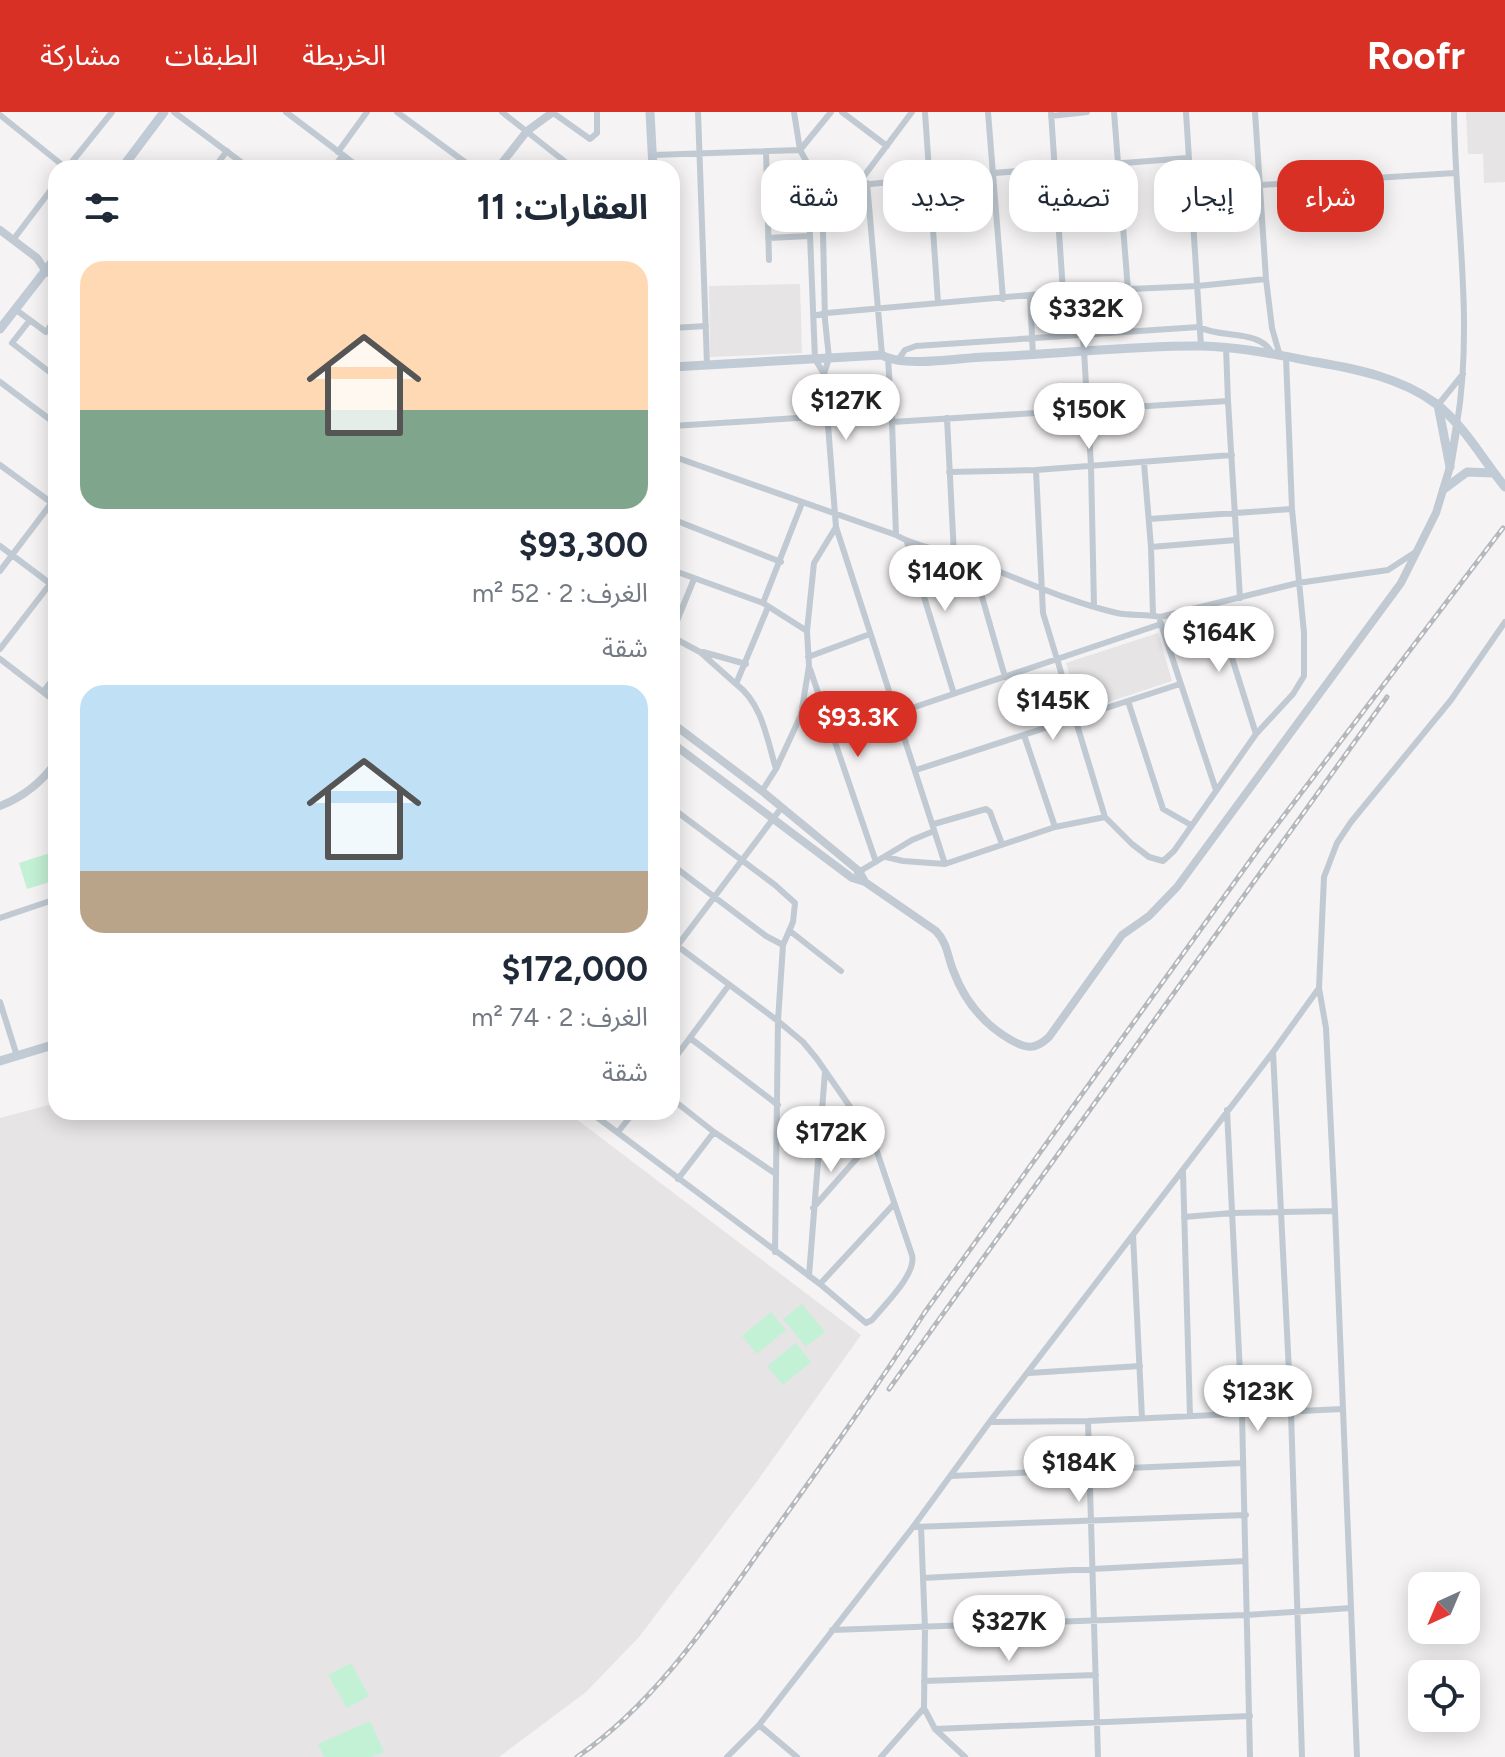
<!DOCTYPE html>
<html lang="ar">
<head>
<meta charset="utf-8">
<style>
	body { margin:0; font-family:Figtree,"Noto Sans Arabic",sans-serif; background:#f2f2f3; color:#1f2937; direction:rtl; height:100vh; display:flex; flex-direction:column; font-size:30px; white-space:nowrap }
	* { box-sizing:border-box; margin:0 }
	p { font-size:26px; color:#747a83 }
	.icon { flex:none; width:44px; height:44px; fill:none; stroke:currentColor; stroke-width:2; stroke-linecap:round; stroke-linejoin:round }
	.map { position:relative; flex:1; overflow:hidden; direction:ltr }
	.details { position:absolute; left:48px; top:48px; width:632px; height:960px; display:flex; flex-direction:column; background:#fff; border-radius:24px; box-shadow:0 4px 20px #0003; direction:rtl }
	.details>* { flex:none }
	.guide { position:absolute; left:704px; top:48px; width:680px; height:72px; direction:rtl; display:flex; gap:16px }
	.needle { width:52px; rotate:224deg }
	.tools { position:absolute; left:1408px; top:1460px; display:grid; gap:16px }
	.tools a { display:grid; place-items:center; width:72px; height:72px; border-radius:16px; background:#fff; box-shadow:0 4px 20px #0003; font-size:40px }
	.price { position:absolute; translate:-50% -68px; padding:0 18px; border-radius:28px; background:#fff; color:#222; font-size:26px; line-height:52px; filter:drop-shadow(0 2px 4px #0008) }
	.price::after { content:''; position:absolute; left:50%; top:48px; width:24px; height:18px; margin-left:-12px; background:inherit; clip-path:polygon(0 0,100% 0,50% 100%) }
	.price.selected { background:#d93025; color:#fff }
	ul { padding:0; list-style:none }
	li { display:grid; align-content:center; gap:16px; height:424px; padding:0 32px }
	li span { display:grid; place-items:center; height:248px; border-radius:24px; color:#555 }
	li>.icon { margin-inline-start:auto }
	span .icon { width:144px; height:144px; fill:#fffc; stroke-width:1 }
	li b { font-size:34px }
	h2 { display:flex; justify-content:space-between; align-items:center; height:96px; padding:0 32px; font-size:34px }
	.tag { padding:0 28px; border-radius:24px; background:#fff; box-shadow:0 4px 20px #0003; font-size:28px; line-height:72px }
	.tag.selected { background:#d93025; color:#fff }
	header { display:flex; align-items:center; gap:48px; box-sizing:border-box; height:112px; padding:0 40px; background:#d93025; color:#fff }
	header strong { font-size:38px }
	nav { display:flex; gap:44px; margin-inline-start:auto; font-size:28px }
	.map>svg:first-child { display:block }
</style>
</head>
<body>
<header>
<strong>Roofr</strong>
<nav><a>الخريطة</a><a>الطبقات</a><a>مشاركة</a></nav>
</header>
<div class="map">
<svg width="1505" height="1645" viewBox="0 0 1505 1645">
	<rect width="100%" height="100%" fill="#f5f3f3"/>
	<!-- education -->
	<path fill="#e6e4e5" d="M1466,0H1505V70L1484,71L1483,42H1468Z
		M800,172L802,241L710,245L709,174Z
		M1158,521L1172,569L1081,599L1066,551Z
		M56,991V1000H567L861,1223L758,1368L639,1525L586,1580L499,1645H0V1006Z"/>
	<!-- green -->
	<path fill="#c3f1d5" d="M56,739V768L27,777L19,751Z
		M802,1192L825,1220L806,1235L783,1207Z
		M771,1200L786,1218L757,1242L742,1224Z
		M796,1231L811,1250L783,1273L767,1254Z
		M351,1551L369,1584L347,1596L328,1563Z
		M370,1609L384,1640L371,1645H324L318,1632Z"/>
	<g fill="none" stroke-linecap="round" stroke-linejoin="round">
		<!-- minor -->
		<path stroke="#c1cad2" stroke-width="6" d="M174,0L249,56
			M286,0L360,56
			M397,0L473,56
			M502,0L573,56
			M552,0L590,27L597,21V0
			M698,0L707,252
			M842,0L887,34
			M925,0L938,191
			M988,0L1003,187
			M1051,0L1063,180
			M1114,0L1128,178
			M1186,0L1201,234
			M1255,0L1266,167L1272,216L1280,244
			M1454,0C1455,104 1474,209 1457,312
			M0,3L66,56
			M1051,4L1087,0
			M766,39L769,148
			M338,40L367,0
			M653,43L800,38L831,0
			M67,56L112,0
			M214,56L227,39
			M333,56L343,43
			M814,63L808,73L815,247L824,262
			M867,71L882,243
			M858,72L912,0
			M1261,73L1455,61
			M822,77L929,66L1188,46
			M768,126L810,124
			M13,128L56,71
			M1030,184L1033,244
			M15,197L46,220L51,213L56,217
			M813,204L827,201L1063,180L1198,174L1266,167
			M30,208L12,231L56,265
			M672,216L706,214
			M1083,223L1091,354L1094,494
			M888,246L892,310L1228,289L1226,235
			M898,248L905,238L916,234L1199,215C1222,227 1259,217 1272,241
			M0,270L56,312
			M1228,289L1240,486
			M1438,293L1463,262
			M947,306L954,443
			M892,310L896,423
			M672,314L829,304
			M672,344L896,423C914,434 934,436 954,443C1009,461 1060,488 1117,501C1131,504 1146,502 1160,505L1298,471L1388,458L1414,441
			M1144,351L1151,435L1153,503
			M0,353L56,394
			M1036,358L1043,501L1105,705L1132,732L1149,745L1163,749L1174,739L1256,622L1293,582L1304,564V521L1292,397L1286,245
			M949,360L1036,358L1232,343
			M672,407L781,450
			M1149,407L1292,397
			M836,415L945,752
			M907,430L954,582
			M0,434L56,476
			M1151,435L1236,428
			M972,450L1005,565
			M672,458L763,491L807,519
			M0,459L56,385
			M763,491L802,391
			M1215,492L1256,622
			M768,495L736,572C762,591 767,627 776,657
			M1160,509L1216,678
			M672,521L694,467
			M672,525L700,540L736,572
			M1225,532L1254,520
			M0,537L50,472
			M703,540L746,552
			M808,545L870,522
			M0,547L56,590
			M810,557L876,750
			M43,580L56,563
			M1128,589L1163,697L1191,713
			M1024,623L1055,715
			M835,626L897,601L1161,512
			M916,658L1180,572
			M762,679L776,657L801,603L809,554L807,519L814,451L836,415L824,262L829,246L825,208L822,77L800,38L794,0
			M672,696L775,773L795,791L793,810L783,833L778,909L775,1140
			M934,712L986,697L990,700L1002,732
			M886,745L903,749L945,752L1055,715L1105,705
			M672,753L766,824L783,833
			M857,761L912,728L934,719
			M0,806L56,787
			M790,819L841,859
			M672,841L782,695
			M0,890L17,944
			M690,926L778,993
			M1273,940L1291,1300L1302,1645
			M672,950L729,873
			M672,987L714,1020L776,1062
			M1227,998L1242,1302L1250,1645
			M590,1000L820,1172L866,1211L872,1208C884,1193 917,1162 912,1143L873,1028L817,947L803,930L778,909L672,830
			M618,1020L634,1000
			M1183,1060L1190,1304
			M678,1067L714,1020
			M813,1096L873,1028
			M1184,1105L1232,1101L1335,1099
			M1133,1123L1142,1306
			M809,1164L825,960
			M820,1172L893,1093
			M1029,1261L1140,1254
			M1088,1309L1098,1645
			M990,1310L1088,1309L1342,1297
			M951,1364L1243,1351
			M913,1415L1246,1403
			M921,1415L925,1516L924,1596L935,1617L965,1645
			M923,1466L1245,1449
			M1351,1496L1357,1645
			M832,1518L1247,1503L1351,1496L1335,1099L1326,916L1319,876
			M924,1569L1096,1563
			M759,1613L797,1645
			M935,1617L1250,1604
			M727,1645L759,1613L913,1415L991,1308L1273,940L1319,876L1324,765L1337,731L1351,710L1451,588L1505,510
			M881,1645L924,1596"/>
		<!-- tertiary -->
		<path stroke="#c1cad2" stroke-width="8" d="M498,56L527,19L553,0
			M0,118L37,146L45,158L56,166
			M672,611L762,679L859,759L865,770
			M672,631L852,766L865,770L936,819C948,832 947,843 953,858C964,888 983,912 1011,928C1027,937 1035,938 1049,925L1122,823L1149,804L1177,775L1401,471L1436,401L1450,355L1457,313
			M0,694C23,685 42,670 56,650"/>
		<!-- secondary -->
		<path stroke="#c1cbd6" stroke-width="9" d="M650,0L653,56
			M122,56L164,0
			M0,217L56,145
			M672,255L882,243C904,256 958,246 984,245C1057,243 1130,233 1202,234C1241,235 1278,243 1316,250C1357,257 1401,266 1435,291C1464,313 1483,348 1505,375
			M1438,293L1450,355
			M1444,377L1467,360L1494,361
			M0,949L56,932"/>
		<defs>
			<path id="rail" d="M889,1277L1387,585
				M577,1645C657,1590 713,1504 769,1426C823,1351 876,1277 925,1200L1260,735L1503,416"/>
		</defs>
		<!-- rail casing -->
		<use href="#rail" stroke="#b5b8bd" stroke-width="5"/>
		<!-- rail -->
		<use href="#rail" stroke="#fff" stroke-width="2" stroke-dasharray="6" stroke-linecap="butt"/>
	</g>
</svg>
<div class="tools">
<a><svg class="needle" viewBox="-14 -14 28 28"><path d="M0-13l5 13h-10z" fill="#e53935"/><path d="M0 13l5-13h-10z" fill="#747a83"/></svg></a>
<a><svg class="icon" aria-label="locate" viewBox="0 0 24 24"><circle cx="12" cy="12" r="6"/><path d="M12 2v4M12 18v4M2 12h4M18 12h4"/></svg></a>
</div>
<b class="price" style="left:1086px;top:238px">$332K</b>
<b class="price" style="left:846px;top:330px">$127K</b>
<b class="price" style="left:1089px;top:339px">$150K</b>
<b class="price" style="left:945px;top:501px">$140K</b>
<b class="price" style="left:1219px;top:562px">$164K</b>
<b class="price" style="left:1053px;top:630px">$145K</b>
<b class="price selected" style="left:858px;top:647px">$93.3K</b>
<b class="price" style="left:831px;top:1062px">$172K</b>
<b class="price" style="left:1258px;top:1321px">$123K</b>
<b class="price" style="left:1079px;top:1392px">$184K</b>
<b class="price" style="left:1009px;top:1551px">$327K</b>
<div class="guide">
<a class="tag selected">شراء</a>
<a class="tag">إيجار</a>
<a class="tag">تصفية</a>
<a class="tag">جديد</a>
<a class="tag">شقة</a>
</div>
<section class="details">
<h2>العقارات: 11<svg class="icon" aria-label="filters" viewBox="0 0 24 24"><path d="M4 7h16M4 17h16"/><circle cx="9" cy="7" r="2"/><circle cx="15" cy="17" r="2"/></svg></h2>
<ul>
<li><span style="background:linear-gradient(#ffd9b3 60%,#7fa58c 0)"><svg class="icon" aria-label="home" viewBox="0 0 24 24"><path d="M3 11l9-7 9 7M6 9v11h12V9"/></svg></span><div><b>$93,300</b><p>الغرف: 2 · 52 m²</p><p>شقة</p></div></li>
<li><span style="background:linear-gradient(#bfe0f5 75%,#b9a48a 0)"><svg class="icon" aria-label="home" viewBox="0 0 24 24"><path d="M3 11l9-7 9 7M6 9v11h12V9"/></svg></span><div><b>$172,000</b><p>الغرف: 2 · 74 m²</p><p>شقة</p></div></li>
</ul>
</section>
</div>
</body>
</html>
